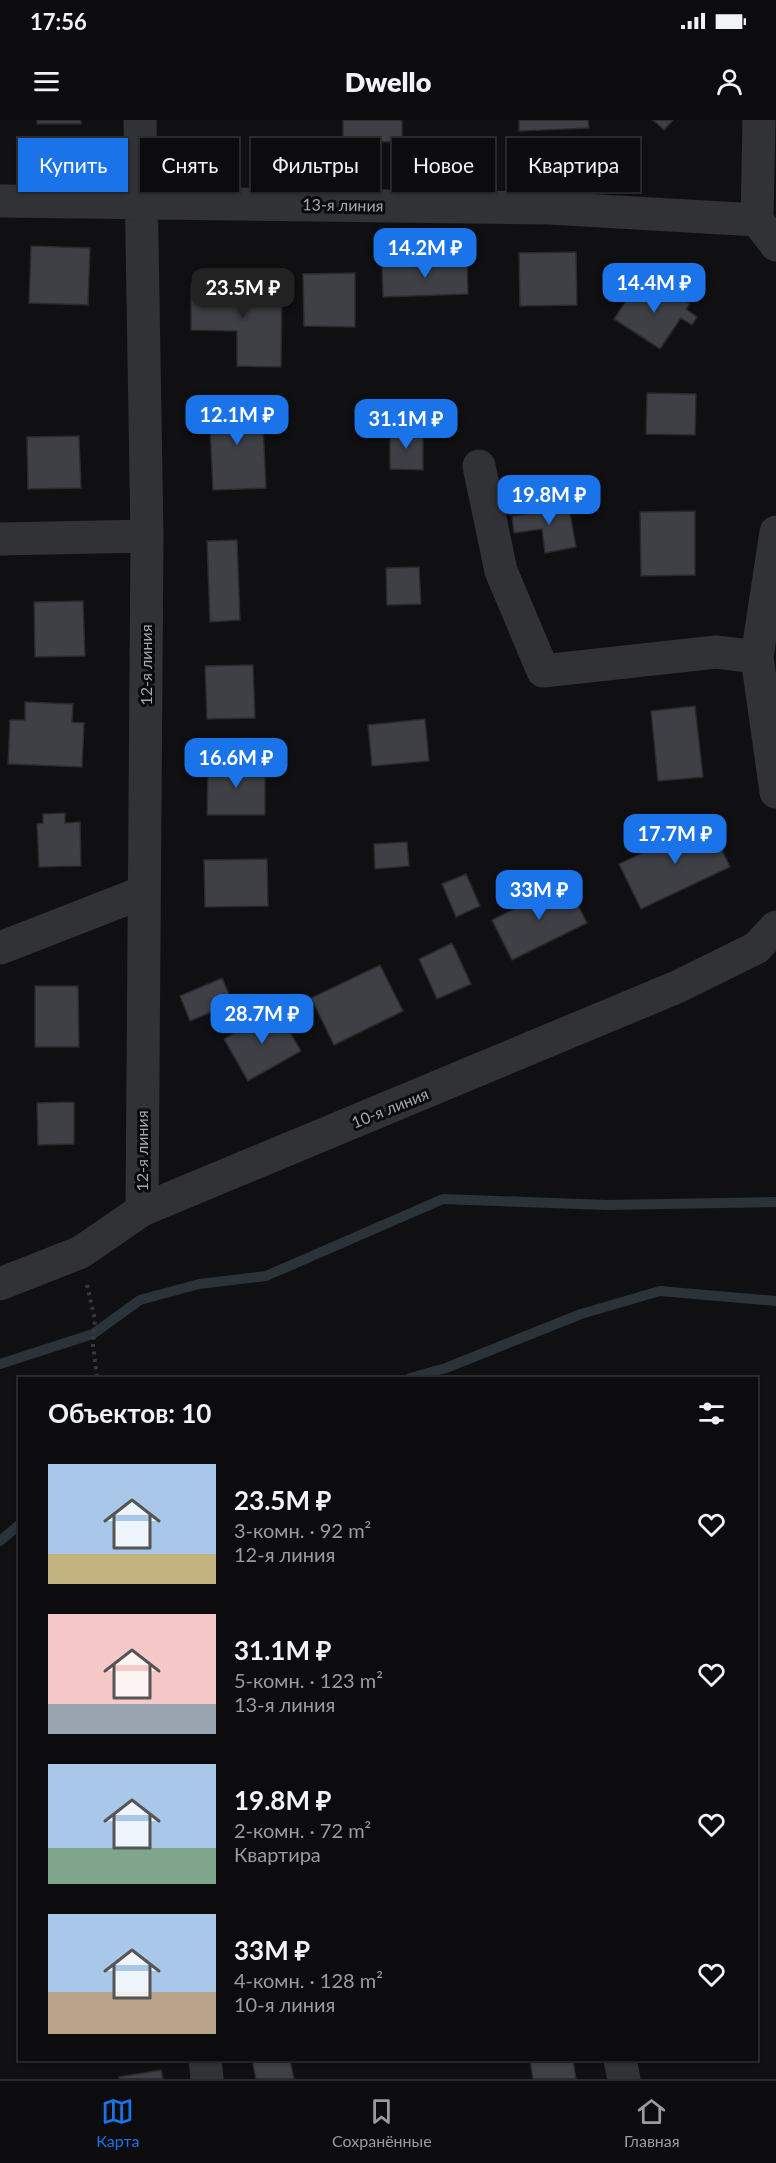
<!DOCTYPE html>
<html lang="ru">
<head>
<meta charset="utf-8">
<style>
	body { margin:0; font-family:Lato,sans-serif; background:#151517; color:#f1f3f6; height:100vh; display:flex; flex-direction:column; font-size:22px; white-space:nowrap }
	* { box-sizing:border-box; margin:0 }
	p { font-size:20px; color:#9a9b9e }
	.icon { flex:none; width:33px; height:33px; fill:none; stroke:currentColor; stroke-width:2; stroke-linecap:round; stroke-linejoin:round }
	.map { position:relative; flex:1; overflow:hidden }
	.side { position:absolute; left:18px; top:1257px; width:740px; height:684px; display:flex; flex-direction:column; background:#0c0c0e; border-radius:0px; box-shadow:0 2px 4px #0004,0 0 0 2px #2c2c2e }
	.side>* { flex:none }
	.banner { position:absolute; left:18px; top:18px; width:741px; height:54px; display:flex; gap:12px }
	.price { position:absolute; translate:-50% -51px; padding:0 14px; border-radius:12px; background:#1a73e8; color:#fff; font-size:20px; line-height:39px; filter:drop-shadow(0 2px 3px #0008) }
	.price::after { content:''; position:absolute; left:50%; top:36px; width:18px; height:14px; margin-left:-9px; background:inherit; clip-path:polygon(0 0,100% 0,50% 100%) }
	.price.current { background:#222; color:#fff }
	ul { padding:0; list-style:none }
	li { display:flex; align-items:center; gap:18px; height:150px; padding:0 30px }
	li span { display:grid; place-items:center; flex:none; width:168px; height:120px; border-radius:0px; color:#555 }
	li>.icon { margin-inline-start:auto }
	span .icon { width:72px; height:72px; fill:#fffc; stroke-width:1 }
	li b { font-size:26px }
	h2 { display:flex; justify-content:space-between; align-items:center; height:72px; padding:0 30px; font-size:26px }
	.tag { padding:0 21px; border-radius:0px; background:#0c0c0e; box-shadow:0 2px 4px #0004,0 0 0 2px #2c2c2e; font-size:21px; line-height:54px }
	.tag.current { background:#1a73e8; color:#fff }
	.status { display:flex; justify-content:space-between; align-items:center; height:42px; padding:0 30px; background:#0c0c0e; direction:ltr }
	.status svg { height:16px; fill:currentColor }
	header { display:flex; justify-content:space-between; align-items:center; height:78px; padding:0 30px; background:#0c0c0e; font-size:27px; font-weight:800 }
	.tabs { display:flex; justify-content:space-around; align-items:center; height:84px; border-top:2px solid #2c2c2e; background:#0c0c0e; font-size:16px; color:#9a9b9e }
	.tabs a { display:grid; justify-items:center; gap:3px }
	.tabs .current { color:#1a73e8 }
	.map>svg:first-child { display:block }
</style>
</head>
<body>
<div class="status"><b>17:56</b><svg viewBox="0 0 49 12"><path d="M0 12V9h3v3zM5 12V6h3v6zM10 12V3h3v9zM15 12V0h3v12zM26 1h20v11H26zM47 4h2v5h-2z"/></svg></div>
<header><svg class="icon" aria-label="menu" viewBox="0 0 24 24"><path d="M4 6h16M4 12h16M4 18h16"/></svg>Dwello<svg class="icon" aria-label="person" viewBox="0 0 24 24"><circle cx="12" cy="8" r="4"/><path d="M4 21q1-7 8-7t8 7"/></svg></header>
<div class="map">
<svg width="776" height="1959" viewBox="0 0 776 1959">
	<rect width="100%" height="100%" fill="#101012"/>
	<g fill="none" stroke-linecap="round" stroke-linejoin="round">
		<!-- stream -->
		<path stroke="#2a3339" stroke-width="10" d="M0,1244L93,1214L140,1180L199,1164L266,1156L443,1079L607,1085L776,1082
			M410,1258L446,1248L581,1194L660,1171L776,1181
			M0,1421L20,1404"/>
	</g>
	<!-- building -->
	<path fill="#3f4045" stroke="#2a2a2e" stroke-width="1.5" d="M37,0H81V4H37Z
		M343,0H402V22L343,21Z
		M519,0H588L589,8L519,11Z
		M653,0H673L664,10Z
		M31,126L90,128L88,185L29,183Z
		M576,132L577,185L520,186L519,133Z
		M467,140L468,174L383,177L382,143Z
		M355,153V207L304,206L303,154Z
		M639,161L661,175L665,168L690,184L686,189L697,197L692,205L681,198L660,229L614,199Z
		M191,164L282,166L281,247L237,246V211L191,210Z
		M647,273L696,274L695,315L646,314Z
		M262,283L266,368L213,370L209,285Z
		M390,310L423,311V350L390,349Z
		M79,316L81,368L28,369L27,317Z
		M568,382L576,427L545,433L542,409L514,413L512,396L539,392L538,386Z
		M695,391V455L641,456L640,392Z
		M237,420L240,500L210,502L207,421Z
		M419,447L421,484L387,485L386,448Z
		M83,481L85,536L35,537L34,482Z
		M253,545L255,598L207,599L205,546Z
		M25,582L73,584L72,602L84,603L82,647L8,644L10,600H25Z
		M695,586L703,657L658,661L651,591Z
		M425,599L429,641L372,646L368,605Z
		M208,643H265V695H207Z
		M65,693V703L80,702L81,746L39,747L37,704L43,703V694Z
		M708,701L730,747L641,789L619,744Z
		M407,722L409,746L375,749L374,724Z
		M267,739L268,786L205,787L204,740Z
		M466,754L480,786L456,797L442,764Z
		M566,762L587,803L512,840L492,800Z
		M452,823L471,864L437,879L419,839Z
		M380,845L403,891L334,925L311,878Z
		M222,858L233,883L190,901L180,876Z
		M35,866H78L79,927H35Z
		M276,888L301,931L248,961L224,919Z
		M74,982V1024L38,1025L37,983Z
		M252,1940H290L294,1959H256Z
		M530,1940H573L576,1959H533Z
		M161,1950L163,1959H119V1957Z"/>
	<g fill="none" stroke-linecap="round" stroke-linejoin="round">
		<!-- path -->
		<path stroke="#37393d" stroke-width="4" stroke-dasharray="3 4.5" stroke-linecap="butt" d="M87,1165L95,1200L93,1225L97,1258"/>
		<!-- street -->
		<path stroke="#313236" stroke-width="33" d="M140,0L147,416L142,1090
			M759,0L757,100L776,125
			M0,81L549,88L757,100
			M479,346L501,451L543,551L716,532L757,537
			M776,412L757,537L776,672
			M0,419L147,416
			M0,828L144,772
			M0,1164L81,1132L142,1090L677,867L756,828L776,807
			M205,1940L207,1959
			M620,1940L624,1959"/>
	</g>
	<g text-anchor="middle" stroke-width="6" stroke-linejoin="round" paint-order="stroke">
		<!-- street labels -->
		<g font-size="16" fill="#a2a7b2" stroke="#0b0b0c">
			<text transform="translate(343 85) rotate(1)" y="6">13-я линия</text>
			<text transform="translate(146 545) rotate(-90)" y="6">12-я линия</text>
			<text transform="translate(390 988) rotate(-22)" y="6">10-я линия</text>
			<text transform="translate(142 1031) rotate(-90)" y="6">12-я линия</text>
		</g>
	</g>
</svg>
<b class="price" style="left:425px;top:159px">14.2M ₽</b>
<b class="price" style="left:654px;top:194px">14.4M ₽</b>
<b class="price current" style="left:243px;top:199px">23.5M ₽</b>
<b class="price" style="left:237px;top:326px">12.1M ₽</b>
<b class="price" style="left:406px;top:330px">31.1M ₽</b>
<b class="price" style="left:549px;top:406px">19.8M ₽</b>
<b class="price" style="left:236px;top:669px">16.6M ₽</b>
<b class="price" style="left:675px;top:745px">17.7M ₽</b>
<b class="price" style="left:539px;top:801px">33M ₽</b>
<b class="price" style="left:262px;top:925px">28.7M ₽</b>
<div class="banner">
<a class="tag current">Купить</a>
<a class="tag">Снять</a>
<a class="tag">Фильтры</a>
<a class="tag">Новое</a>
<a class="tag">Квартира</a>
</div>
<section class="side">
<h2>Объектов: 10<svg class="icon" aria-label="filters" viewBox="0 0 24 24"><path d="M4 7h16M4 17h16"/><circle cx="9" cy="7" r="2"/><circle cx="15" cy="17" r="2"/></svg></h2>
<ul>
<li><span style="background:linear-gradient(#a9c7e8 75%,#c2b280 0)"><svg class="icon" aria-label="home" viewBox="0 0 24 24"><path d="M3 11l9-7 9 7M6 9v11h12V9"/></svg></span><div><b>23.5M ₽</b><p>3-комн. · 92 m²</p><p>12-я линия</p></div><svg class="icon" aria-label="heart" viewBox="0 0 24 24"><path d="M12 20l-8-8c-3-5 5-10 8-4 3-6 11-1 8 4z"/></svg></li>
<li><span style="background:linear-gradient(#f6c9c9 75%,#9aa5b1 0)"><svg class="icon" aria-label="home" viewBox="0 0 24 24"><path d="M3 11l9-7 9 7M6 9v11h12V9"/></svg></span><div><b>31.1M ₽</b><p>5-комн. · 123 m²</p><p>13-я линия</p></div><svg class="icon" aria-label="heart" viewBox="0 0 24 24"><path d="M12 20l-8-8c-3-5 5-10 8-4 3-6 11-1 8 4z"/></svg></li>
<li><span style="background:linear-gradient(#a9c7e8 70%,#7fa58c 0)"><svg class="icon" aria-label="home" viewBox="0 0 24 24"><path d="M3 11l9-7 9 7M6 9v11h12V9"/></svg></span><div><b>19.8M ₽</b><p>2-комн. · 72 m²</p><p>Квартира</p></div><svg class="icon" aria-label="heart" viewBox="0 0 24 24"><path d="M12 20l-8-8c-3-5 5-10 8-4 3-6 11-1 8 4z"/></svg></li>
<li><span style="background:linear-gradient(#a9c7e8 65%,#b9a48a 0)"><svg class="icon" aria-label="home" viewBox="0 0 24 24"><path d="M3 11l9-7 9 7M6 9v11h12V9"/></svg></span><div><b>33M ₽</b><p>4-комн. · 128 m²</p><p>10-я линия</p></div><svg class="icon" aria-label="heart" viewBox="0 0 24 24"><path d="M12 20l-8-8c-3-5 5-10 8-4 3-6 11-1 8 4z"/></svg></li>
</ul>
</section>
</div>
<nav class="tabs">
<a class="current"><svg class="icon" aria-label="map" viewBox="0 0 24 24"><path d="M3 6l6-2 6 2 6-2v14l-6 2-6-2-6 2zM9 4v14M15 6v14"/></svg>Карта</a>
<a><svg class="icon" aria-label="saved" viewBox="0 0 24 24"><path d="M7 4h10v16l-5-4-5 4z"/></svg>Сохранённые</a>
<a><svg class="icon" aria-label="home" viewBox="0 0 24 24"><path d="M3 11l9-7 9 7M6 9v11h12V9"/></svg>Главная</a>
</nav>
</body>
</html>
